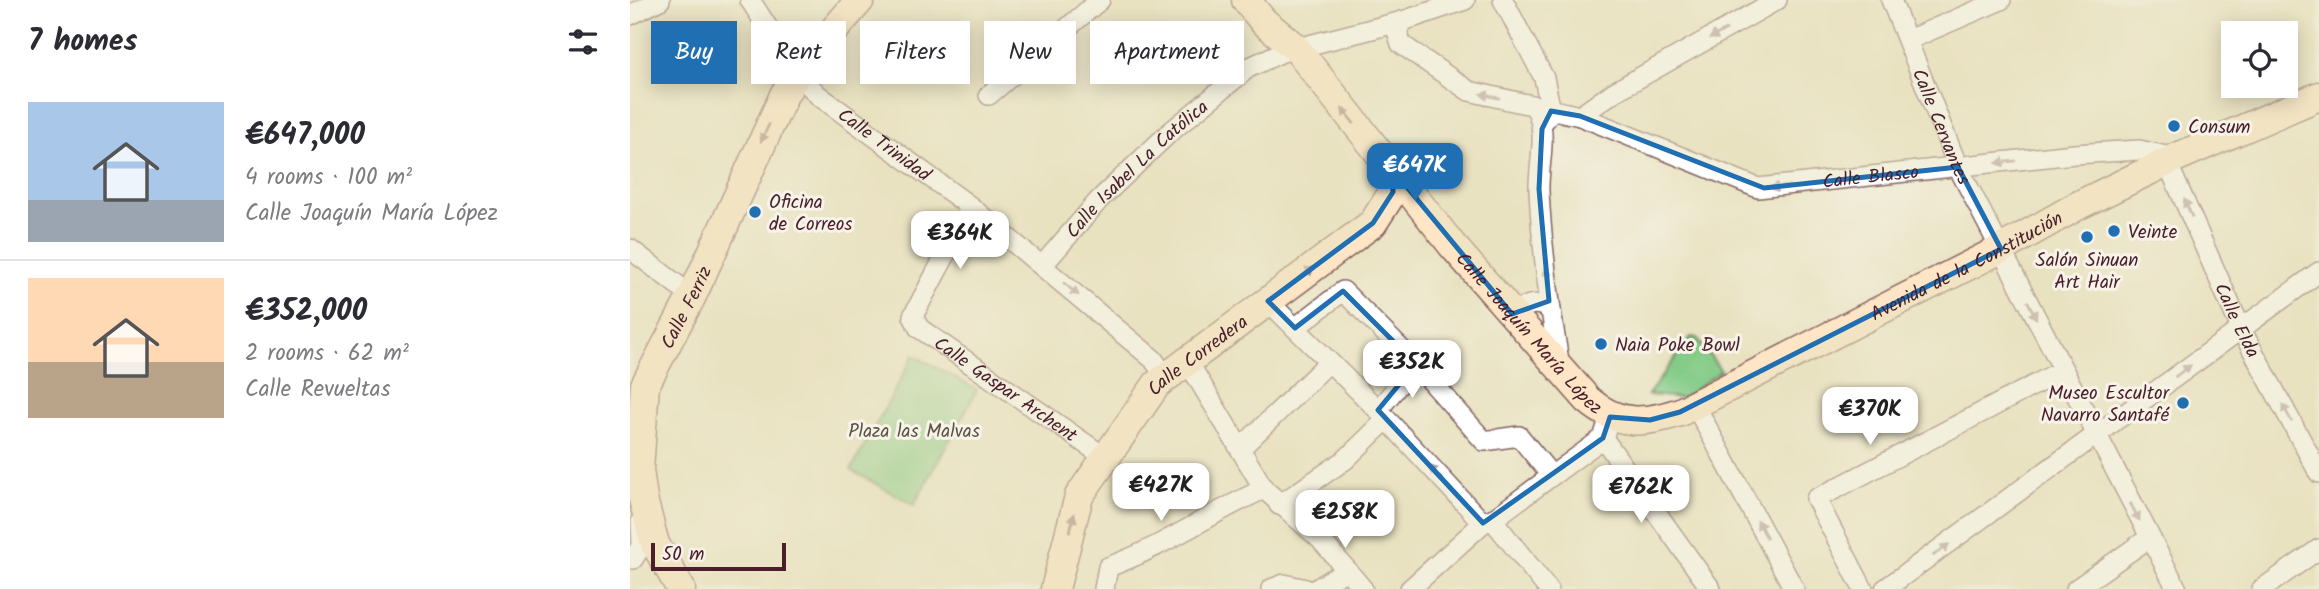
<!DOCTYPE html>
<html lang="en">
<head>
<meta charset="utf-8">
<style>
	body { margin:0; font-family:Kalam,sans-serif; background:#f2f2f3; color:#2b2b33; height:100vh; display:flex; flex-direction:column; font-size:26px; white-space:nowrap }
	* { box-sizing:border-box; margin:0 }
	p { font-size:23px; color:#7c7c81 }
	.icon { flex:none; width:38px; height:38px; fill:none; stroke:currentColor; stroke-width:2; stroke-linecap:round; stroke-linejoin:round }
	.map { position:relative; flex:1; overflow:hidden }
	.drawer { display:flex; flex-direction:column; background:#fff; width:630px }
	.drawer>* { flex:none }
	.hud { position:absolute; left:21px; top:21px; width:665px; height:63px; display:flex; gap:14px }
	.buttons { position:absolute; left:1591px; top:21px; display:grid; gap:14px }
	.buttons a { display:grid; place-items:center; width:77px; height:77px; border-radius:0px; background:#fff; box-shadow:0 4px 18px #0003; font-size:35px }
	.scale { position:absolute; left:21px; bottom:18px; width:135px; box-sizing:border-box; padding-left:7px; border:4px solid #4a1f2b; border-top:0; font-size:19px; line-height:24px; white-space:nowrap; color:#4a1f2b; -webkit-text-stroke:5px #f7f3e8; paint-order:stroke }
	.price { position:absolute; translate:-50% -60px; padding:0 16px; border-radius:14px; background:#fff; color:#222; font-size:23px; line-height:46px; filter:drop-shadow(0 2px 4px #0008) }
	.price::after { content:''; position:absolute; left:50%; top:42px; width:21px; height:16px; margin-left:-10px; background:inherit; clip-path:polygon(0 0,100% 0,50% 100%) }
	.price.selected { background:#1f6fb2; color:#fff }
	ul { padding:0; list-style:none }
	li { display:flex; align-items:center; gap:21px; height:175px; padding:0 28px }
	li+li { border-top:2px solid #e1e1e2 }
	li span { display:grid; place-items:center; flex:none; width:196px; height:140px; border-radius:0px; color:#555 }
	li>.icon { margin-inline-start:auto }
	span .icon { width:84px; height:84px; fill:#fffc; stroke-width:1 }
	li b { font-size:30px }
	h2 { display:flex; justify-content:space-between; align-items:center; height:84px; padding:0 28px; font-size:30px }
	.chip { padding:0 24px; border-radius:0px; background:#fff; box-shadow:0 4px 18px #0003; font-size:24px; line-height:63px }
	.chip.selected { background:#1f6fb2; color:#fff }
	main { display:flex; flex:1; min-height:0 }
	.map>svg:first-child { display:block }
</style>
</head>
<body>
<main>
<section class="drawer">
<h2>7 homes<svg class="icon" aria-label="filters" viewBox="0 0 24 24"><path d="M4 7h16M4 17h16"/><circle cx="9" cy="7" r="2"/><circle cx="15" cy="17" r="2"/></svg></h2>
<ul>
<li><span style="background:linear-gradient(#a9c7e8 70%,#9aa5b1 0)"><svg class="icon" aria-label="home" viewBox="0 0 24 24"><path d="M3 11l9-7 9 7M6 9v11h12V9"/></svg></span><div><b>€647,000</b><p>4 rooms · 100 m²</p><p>Calle Joaquín María López</p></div></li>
<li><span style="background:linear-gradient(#ffd9b3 60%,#b9a48a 0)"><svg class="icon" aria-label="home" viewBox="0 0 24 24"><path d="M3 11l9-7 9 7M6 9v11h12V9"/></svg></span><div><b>€352,000</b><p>2 rooms · 62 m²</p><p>Calle Revueltas</p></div></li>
</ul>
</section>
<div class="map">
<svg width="1689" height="589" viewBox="0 0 1689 589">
	<rect width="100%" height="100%" fill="#f7f3e8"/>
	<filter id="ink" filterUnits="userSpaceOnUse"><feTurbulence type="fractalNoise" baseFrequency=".0143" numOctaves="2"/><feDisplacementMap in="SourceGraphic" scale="14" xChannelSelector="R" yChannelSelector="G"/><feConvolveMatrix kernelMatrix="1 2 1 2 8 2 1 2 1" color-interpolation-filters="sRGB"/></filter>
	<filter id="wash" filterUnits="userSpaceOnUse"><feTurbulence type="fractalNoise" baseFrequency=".00686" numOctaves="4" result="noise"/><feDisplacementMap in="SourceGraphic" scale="28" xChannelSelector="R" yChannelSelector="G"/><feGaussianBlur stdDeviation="1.57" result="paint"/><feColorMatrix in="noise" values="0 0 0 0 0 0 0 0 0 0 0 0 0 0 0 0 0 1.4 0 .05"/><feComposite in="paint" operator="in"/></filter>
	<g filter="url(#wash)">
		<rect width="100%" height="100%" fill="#e9e2c1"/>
		<!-- green -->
		<path fill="#85cc88" stroke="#68765a" stroke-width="2" d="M1061,337L1067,338L1091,371L1053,398L1018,395Z
			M284,355L347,390L284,505L221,470Z"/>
	</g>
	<g filter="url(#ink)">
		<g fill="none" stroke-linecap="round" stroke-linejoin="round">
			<defs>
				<g id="street">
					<path id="s1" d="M120,0L167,73L188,95L341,207L523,359L536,377"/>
					<path d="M873,0L914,78L921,111L916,119"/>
					<path id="s2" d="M1261,0L1328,167L1547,589"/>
					<path d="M0,15L30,0"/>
					<path id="s3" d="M773,21L767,31L771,44L839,91L950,116L1128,188L1444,154L1509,150L1545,158"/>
					<path d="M1278,40L1371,0"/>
					<path d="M359,95L470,0"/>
					<path d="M905,107C919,132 908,164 909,191C912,250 920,309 930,367"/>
					<path d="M950,116L984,92L1147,0"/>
					<path id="s4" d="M1537,162L1612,331L1689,473"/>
					<path id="s5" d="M341,207L283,316L289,328L476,458"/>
					<path d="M0,249L62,296"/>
					<path id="s6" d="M412,266L469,200L539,133L618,68L652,52L773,21L835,0"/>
					<path d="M638,301L748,410L853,523"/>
					<path d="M882,314C896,305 907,299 921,311"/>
					<path d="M665,328L713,291L786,364L854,441L889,436L920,474"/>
					<path d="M558,362L634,489L690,539L717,570"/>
					<path d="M1065,405L1164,589"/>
					<path d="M748,410L786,364"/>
					<path d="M973,438L1081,589"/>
					<path d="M611,448L699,362"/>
					<path d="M649,505L715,460L756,420"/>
					<path d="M862,519L918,589"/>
					<path d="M3,559L12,545L11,521"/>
					<path d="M474,589L478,567C534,547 580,513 634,489"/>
					<path d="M641,589L654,584L676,589"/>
					<path d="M686,589L717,570L733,589"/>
					<path d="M780,589L853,523L866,517L973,438L980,417"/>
					<path d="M1233,589L1186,499L1431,371"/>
					<path d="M1255,589L1689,272"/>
					<path d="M1446,589L1519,538"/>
					<path d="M1632,589L1689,549"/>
				</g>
				<g id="secondary">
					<path id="s7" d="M616,0L633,21L666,48L822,245L958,400C988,426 1014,424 1050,412L1371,249L1449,205L1545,158L1689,96"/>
					<path id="s8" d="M51,589L25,544L13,499L9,470L15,385L62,296L154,95L167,73L230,0"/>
					<path id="s9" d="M425,589L449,496L527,384L743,223L763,192L762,169"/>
				</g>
			</defs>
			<!-- street casing -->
			<use href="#street" stroke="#826360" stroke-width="22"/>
			<!-- secondary casing -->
			<use href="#secondary" stroke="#826360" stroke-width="31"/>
			<!-- street -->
			<use href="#street" stroke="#fff" stroke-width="19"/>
			<!-- secondary -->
			<use href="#secondary" stroke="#fde5c5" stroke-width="28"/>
		</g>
		<!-- one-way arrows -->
		<defs><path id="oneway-solid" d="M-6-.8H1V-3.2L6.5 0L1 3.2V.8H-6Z" transform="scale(1.75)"/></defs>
		<g fill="#ae9aa0">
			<use href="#oneway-solid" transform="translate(1088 34) rotate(151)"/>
			<use href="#oneway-solid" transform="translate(860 96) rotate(-167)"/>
			<use href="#oneway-solid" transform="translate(1376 162) rotate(174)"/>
			<use href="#oneway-solid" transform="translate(1150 187) rotate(174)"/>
			<use href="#oneway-solid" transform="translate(1558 208) rotate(-114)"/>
			<use href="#oneway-solid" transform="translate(917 277) rotate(-95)"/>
			<use href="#oneway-solid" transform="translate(441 289) rotate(40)"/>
			<use href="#oneway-solid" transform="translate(1402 310) rotate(64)"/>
			<use href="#oneway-solid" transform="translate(1553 371) rotate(-36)"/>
			<use href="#oneway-solid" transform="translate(1657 413) rotate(-118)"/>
			<use href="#oneway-solid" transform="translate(806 473) rotate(-133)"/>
			<use href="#oneway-solid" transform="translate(1505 512) rotate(62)"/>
			<use href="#oneway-solid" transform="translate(1132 529) rotate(-118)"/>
			<use href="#oneway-solid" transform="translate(1311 550) rotate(-36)"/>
		</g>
		<g fill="#a48278">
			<use href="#oneway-solid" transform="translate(718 116) rotate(-129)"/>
			<use href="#oneway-solid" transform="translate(135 133) rotate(115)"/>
			<use href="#oneway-solid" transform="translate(676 273) rotate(-37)"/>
			<use href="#oneway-solid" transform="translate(442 523) rotate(-76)"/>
		</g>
	</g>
	<!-- marked area -->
	<path d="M0 0H1689V589H0ZM921,111L950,116L1134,188L1328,167L1371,249L1050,412L1020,420L980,417L973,438L853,523L748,410L786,364L713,291L665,328L638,301L743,223L763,192L762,169L882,314L919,301L909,189L912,129Z" fill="#e9e2c1" fill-opacity=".55" fill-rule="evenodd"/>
	<path fill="none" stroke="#1f6fb2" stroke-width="5" stroke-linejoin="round" d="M921,111L950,116L1134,188L1328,167L1371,249L1050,412L1020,420L980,417L973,438L853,523L748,410L786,364L713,291L665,328L638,301L743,223L763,192L762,169L882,314L919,301L909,189L912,129Z"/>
	<!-- markers -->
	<g fill="#1f6fb2" stroke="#f7f3e8" stroke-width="2.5">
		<circle cx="1544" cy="126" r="7"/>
		<circle cx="125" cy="212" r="7"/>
		<circle cx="1484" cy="231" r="7"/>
		<circle cx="1457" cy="237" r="7"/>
		<circle cx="971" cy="344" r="7"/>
		<circle cx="1553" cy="403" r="7"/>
	</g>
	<g text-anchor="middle" stroke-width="6" stroke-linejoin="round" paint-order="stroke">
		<!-- street labels -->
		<g font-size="19" fill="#4a1f2b" stroke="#f7f3e8">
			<text dy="7" stroke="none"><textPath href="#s2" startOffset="136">Calle Cervantes</textPath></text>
			<text dy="7" stroke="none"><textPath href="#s1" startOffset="200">Calle Trinidad</textPath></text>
			<text dy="7" stroke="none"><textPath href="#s6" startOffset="136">Calle Isabel La Católica</textPath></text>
			<text dy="7" stroke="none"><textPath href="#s3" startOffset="527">Calle Blasco</textPath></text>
			<text dy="7" stroke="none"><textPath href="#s7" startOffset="947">Avenida de la Constitución</textPath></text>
			<text dy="7" stroke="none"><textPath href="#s8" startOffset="301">Calle Ferriz</textPath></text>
			<text dy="7" stroke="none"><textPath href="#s4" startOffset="173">Calle Elda</textPath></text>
			<text dy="7" stroke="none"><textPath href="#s7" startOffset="438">Calle Joaquín María López</textPath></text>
			<text dy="7" stroke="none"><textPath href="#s9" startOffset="282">Calle Corredera</textPath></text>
			<text dy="7" stroke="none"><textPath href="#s5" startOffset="243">Calle Gaspar Archent</textPath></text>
		</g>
		<!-- poi labels -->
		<g font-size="19" fill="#4a1f2b" stroke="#f7f3e8" text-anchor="start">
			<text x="1558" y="133">Consum</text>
			<text x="139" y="208">Oficina<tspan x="139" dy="22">de Correos</tspan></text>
			<text x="1498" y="238">Veinte</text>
			<text x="1457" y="266" text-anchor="middle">Salón Sinuan<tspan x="1457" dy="22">Art Hair</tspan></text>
			<text x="985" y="351">Naia Poke Bowl</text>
			<text x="1539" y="399" text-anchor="end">Museo Escultor<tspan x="1539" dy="22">Navarro Santafé</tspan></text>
		</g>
		<!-- park labels -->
		<g font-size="19" fill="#5c5347" stroke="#f7f3e8">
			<text x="284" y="437">Plaza las Malvas</text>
		</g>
	</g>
</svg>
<div class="buttons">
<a><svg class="icon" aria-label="locate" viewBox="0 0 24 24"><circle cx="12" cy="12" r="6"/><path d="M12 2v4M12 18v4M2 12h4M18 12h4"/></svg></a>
</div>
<div class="scale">50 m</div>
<b class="price selected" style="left:785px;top:203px">€647K</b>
<b class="price" style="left:330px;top:271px">€364K</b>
<b class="price" style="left:782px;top:400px">€352K</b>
<b class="price" style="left:1240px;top:447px">€370K</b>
<b class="price" style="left:531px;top:523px">€427K</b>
<b class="price" style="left:1011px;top:525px">€762K</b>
<b class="price" style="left:715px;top:550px">€258K</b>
<div class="hud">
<a class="chip selected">Buy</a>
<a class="chip">Rent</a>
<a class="chip">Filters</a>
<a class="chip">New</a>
<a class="chip">Apartment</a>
</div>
</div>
</main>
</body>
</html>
